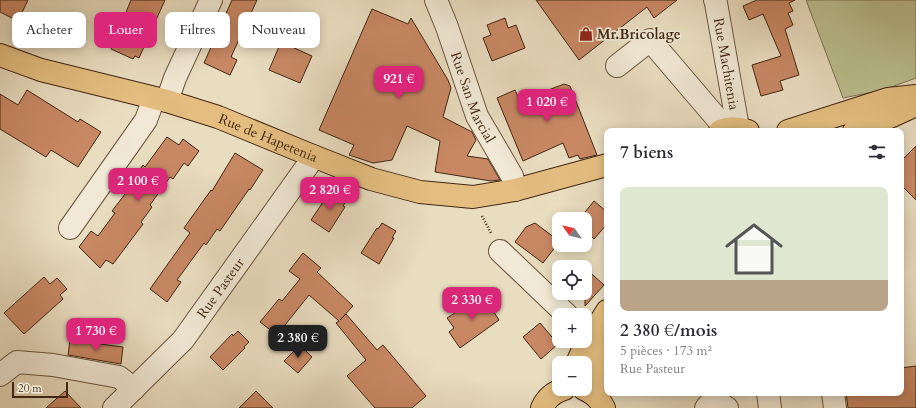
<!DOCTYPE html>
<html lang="fr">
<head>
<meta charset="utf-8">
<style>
	body { margin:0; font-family:Cardo,serif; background:#f2f2f3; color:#2b2b33; height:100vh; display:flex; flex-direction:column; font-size:15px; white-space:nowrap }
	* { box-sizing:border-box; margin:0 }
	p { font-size:13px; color:#7c7c81 }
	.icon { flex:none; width:22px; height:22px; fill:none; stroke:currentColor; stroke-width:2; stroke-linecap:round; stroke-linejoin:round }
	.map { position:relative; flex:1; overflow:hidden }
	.panel { position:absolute; left:604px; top:128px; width:300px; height:268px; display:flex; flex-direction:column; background:#fff; border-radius:8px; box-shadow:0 2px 10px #0003 }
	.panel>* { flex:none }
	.banner { position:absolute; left:12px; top:12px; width:380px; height:36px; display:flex; gap:8px }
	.needle { width:26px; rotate:304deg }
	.buttons { position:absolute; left:552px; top:212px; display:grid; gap:8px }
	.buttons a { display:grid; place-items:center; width:40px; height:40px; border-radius:8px; background:#fff; box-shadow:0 2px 10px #0003; font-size:20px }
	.scale { position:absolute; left:12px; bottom:10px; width:56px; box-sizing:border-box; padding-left:4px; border:2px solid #422711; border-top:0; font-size:11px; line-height:14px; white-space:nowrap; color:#422711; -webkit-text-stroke:3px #f1e9d6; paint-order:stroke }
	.price { position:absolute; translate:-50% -34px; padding:0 9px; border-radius:8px; background:#db2777; color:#fff; font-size:13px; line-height:26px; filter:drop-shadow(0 1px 2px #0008) }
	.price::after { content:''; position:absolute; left:50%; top:24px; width:12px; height:9px; margin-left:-6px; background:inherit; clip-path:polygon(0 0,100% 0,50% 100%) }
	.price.current { background:#222; color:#fff }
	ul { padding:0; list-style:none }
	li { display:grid; align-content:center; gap:8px; height:212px; padding:0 16px }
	li span { display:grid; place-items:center; height:124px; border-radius:8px; color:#555 }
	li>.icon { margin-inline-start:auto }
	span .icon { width:72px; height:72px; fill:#fffc; stroke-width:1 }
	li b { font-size:17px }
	h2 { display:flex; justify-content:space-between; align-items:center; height:48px; padding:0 16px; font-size:17px }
	.tag { padding:0 14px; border-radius:8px; background:#fff; box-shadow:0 2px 10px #0003; font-size:14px; line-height:36px }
	.tag.current { background:#db2777; color:#fff }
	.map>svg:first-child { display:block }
</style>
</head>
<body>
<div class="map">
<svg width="916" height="408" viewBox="0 0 916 408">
	<rect width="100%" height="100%" fill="#e9ddc0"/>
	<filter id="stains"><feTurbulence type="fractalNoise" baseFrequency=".005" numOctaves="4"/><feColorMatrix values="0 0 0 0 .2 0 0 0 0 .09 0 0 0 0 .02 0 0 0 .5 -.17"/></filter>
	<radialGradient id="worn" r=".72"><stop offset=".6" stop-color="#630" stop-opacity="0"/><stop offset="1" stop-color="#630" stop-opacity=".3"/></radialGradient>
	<!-- green -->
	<path fill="#bbbf8f" stroke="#7e7350" d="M806,0H916V78L883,90L843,98Z"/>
	<!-- building -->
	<path fill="#c88864" stroke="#422711" d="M0,0H28L18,21L0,12Z
		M131,0H165L139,58L135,56L133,59L111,49Z
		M232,0H257L231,57L237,60L230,75L204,63Z
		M536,0H677L654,18L647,7L579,60Z
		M757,0H795L789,3L793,11L788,13L793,25L785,29L799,75L780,81L783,90L761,96L752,65L781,56L763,14L749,20L743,6Z
		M372,9L408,24L411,18L448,80L451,88L443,117L472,132L476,140L467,156L488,159L500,180L491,181L435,172L440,141L407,126L392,160L373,163L349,155L354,145L319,130Z
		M505,18L508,28L516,25L525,48L492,61L483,38L491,35L487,25Z
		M281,42L312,56L300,83L269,70Z
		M564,84L570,86L597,155L580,159L578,155L569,158L563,143L523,161L497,98L515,90L520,101Z
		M27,90L78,122L80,119L101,132L78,167L51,150L46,157L0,129V94L18,105Z
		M167,137L179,145L183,139L199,151L188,166L184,163L173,179L170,177L150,205L152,207L141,222L143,224L113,264L106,260L100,268L79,247L91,231L98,236L115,213L112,211L135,181L133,179L143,165L145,167Z
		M916,146V200L901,185V161Z
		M235,153L263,170L250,190L249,189L220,231L217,229L206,245L204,243L177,280L181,282L167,302L150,289L190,233L184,228L211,190L212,191Z
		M332,191L347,200L343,206L345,207L329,232L311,220L327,196L328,197Z
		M594,201L607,212V224L594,239L585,230V212Z
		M382,223L396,231L392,238H394L379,264L361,253L377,228L378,229Z
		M535,223L559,241V242L543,263L515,242L526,227Z
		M303,253L321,268L317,272L353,306L340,320L346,314L377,350L383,345L426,396L412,408H375L347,376L366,360L336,323L339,321L309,295L277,335L260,322L279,299L282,301L300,279L289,271Z
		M585,268L604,285L585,306Z
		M44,277L50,284L57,278L67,289L60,295L63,299L24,334L4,313Z
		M483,295L499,320L460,348L449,332L454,328L447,318Z
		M540,323L558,344L541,359L523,337Z
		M238,331L249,342L244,347L245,348L223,370L210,357L232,334L233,336Z
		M70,340L123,347L121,364L68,355Z
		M300,345L312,357L298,373L284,361Z
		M916,366V408H848L846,393H901V368Z
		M65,391L81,408H46Z
		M256,391L273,408H239Z"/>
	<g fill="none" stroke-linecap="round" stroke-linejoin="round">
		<defs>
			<g id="minor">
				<path id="s1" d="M436,0L447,27L477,116L512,176L515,190"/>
				<path id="s2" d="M715,0L716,3L738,128"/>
				<path d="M617,66L650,40L726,129"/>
				<path d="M167,101L175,78L211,0"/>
				<path d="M70,228L120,157L146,120L154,98"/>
				<path d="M500,251L567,315"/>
				<path d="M0,375L17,362L53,365L119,377L134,389"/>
				<path d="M768,393L770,408"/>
				<path d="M833,393L835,408"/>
				<path id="s3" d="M114,408L183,340L308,165L313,156"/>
				<path d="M706,408L714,399L727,408"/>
			</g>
			<g id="major">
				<path id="s4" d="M0,55L41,70L167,101L218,117L313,156L371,179L420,192L473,197L515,190L607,165"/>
				<path d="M720,131C730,127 738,128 748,131"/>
				<path d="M788,131L888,99L916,96"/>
				<path d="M854,131L892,116L916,105"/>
				<path d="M577,363L582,352L607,311"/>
				<path d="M584,389C593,393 600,399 604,408"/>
				<path d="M592,393L598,364L607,348"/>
				<path d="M542,408C546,399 554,392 564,389"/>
			</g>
		</defs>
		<!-- minor casing -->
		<use href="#minor" stroke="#6c543d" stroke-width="24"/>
		<!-- major casing -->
		<use href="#major" stroke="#422711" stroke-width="24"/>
		<!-- path -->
		<path stroke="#422711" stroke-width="2.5" stroke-dasharray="1 2" stroke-linecap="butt" d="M482,216L491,233"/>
		<!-- minor -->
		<use href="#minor" stroke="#f1e9d6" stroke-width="22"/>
		<!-- major -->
		<use href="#major" stroke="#e4be80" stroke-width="22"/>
	</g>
	<!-- icons -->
	<defs>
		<symbol id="shop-bare" viewBox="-9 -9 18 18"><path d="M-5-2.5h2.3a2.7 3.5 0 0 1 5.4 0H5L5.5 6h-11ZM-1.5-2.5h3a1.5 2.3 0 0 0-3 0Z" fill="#8f2418" stroke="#f1e9d6" stroke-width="2.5" paint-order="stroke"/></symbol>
	</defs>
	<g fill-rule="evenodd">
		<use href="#shop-bare" x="576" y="24" width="20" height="20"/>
	</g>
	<g text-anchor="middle" stroke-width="3.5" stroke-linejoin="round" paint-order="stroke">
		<!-- poi labels -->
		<g font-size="14" font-weight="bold" fill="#422711" stroke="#f1e9d6" text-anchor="start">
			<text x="597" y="39">Mr.Bricolage</text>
		</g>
		<!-- street labels -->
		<g font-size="14" fill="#422711" stroke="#f1e9d6">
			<text dy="5" stroke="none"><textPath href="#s2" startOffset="65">Rue Machitenia</textPath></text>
			<text dy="5" stroke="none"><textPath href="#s1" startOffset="104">Rue San Marcial</textPath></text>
			<text dy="5" stroke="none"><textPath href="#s4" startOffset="281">Rue de Hapetenia</textPath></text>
			<text dy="5" stroke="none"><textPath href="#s3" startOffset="161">Rue Pasteur</textPath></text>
		</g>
	</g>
	<rect width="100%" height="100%" filter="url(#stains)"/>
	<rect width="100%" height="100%" fill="url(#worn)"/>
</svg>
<div class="buttons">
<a><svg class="needle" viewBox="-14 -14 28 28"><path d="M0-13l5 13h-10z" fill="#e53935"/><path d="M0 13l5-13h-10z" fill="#7c7c81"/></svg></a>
<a><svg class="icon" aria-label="locate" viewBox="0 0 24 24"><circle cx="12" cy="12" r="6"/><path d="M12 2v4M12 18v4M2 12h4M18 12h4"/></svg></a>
<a>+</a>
<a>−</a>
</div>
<div class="scale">20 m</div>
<b class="price" style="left:399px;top:100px">921 €</b>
<b class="price" style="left:547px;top:123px">1 020 €</b>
<b class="price" style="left:138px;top:202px">2 100 €</b>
<b class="price" style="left:330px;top:211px">2 820 €</b>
<b class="price" style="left:472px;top:321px">2 330 €</b>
<b class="price" style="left:96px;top:352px">1 730 €</b>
<b class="price current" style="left:298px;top:359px">2 380 €</b>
<div class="banner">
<a class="tag">Acheter</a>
<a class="tag current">Louer</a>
<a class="tag">Filtres</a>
<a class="tag">Nouveau</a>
</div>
<section class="panel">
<h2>7 biens<svg class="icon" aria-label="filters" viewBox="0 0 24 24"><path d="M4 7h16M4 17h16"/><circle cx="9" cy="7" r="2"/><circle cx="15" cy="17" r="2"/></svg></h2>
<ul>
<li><span style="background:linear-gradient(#dfe7d0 75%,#b9a48a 0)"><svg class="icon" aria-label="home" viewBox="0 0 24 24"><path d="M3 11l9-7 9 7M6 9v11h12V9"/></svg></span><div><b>2 380 €/mois</b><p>5 pièces · 173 m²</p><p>Rue Pasteur</p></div></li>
</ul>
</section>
</div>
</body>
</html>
